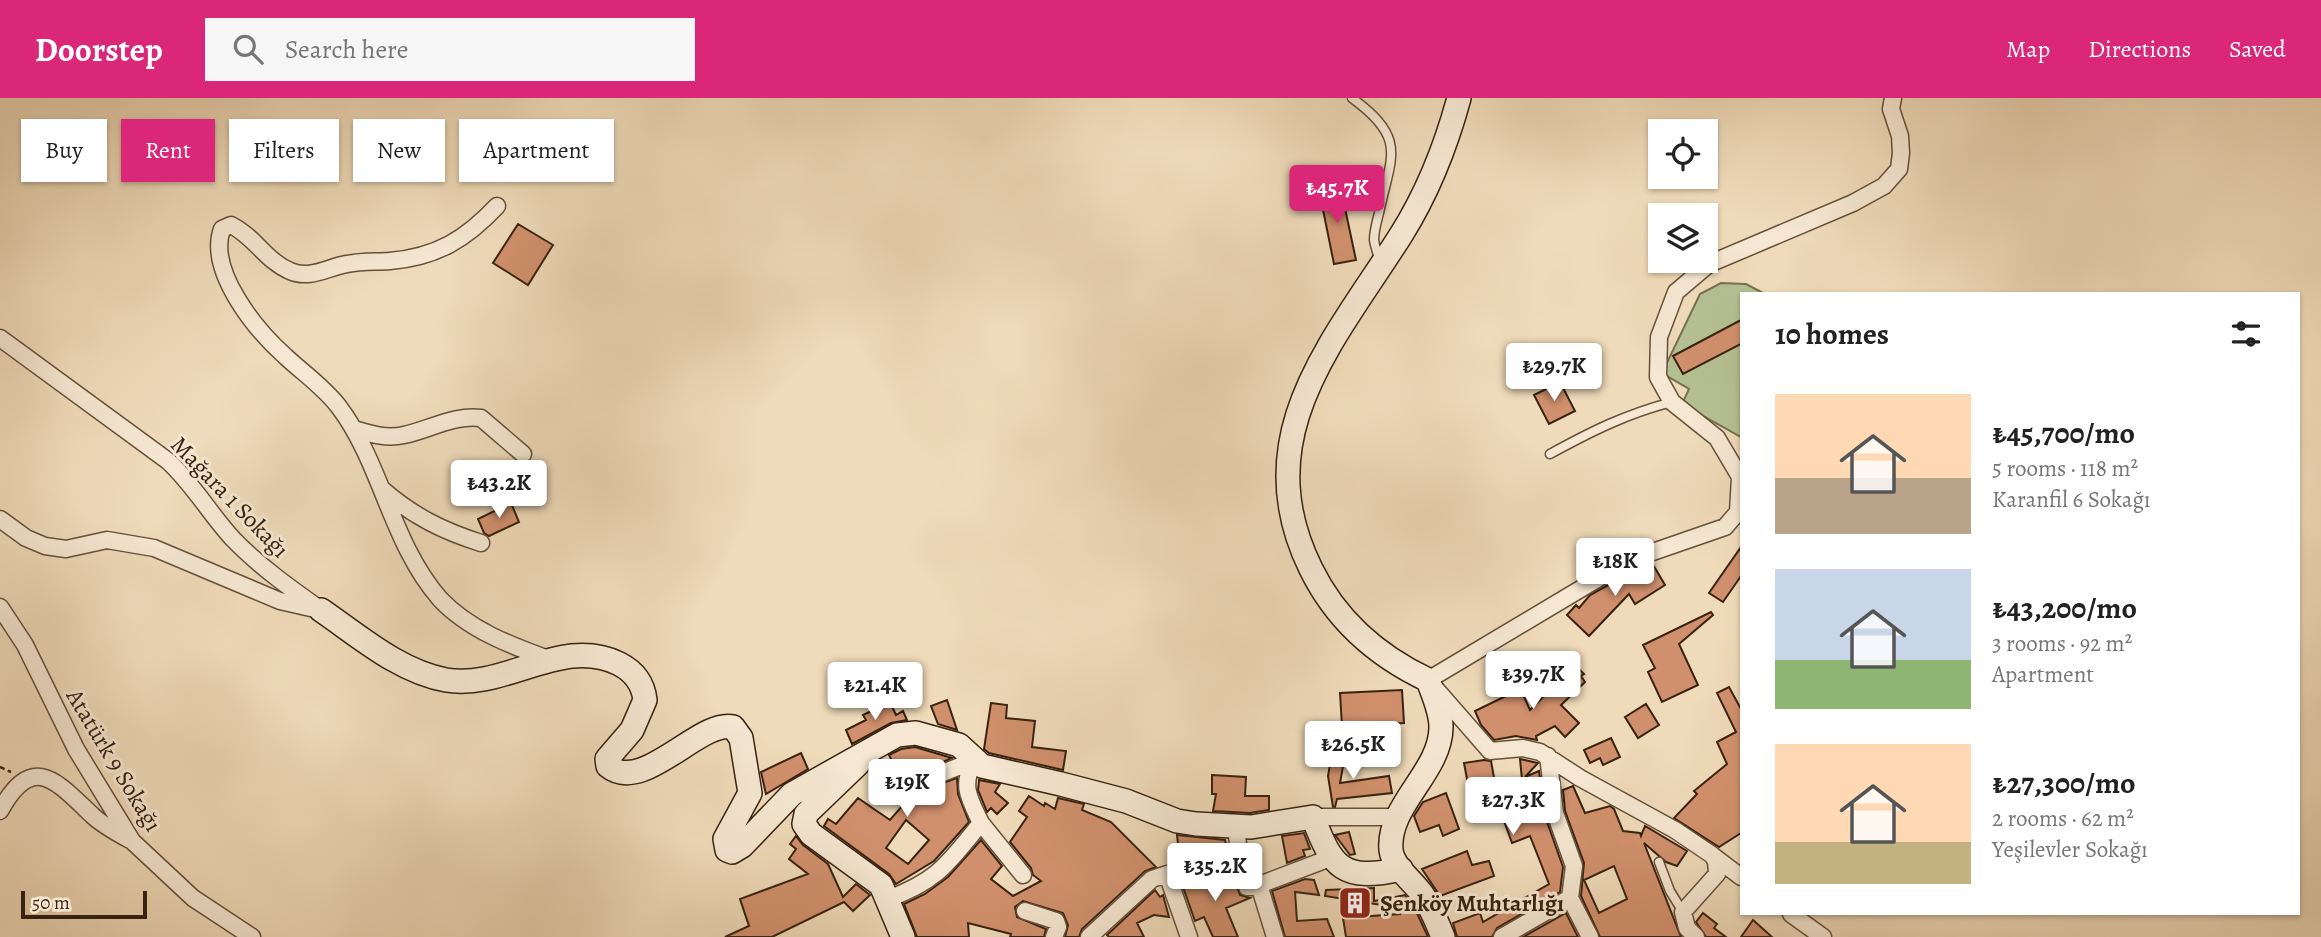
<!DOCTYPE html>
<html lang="en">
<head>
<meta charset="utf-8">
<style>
	body { margin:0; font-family:Alegreya,serif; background:#f6f6f6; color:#222; height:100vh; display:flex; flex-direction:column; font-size:26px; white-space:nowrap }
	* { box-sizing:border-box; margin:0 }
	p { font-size:23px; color:#767676 }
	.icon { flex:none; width:38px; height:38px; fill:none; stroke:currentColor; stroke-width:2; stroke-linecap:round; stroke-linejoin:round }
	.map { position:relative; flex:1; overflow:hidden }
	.sheet { position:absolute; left:1740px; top:194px; width:560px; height:623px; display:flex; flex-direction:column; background:#fff; border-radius:0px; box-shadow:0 2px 5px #0004 }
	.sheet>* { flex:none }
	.hud { position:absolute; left:21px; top:21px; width:665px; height:63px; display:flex; gap:14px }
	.fabs { position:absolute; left:1648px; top:21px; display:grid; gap:14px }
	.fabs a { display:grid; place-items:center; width:70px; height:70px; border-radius:0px; background:#fff; box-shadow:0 2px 5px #0004; font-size:35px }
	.scale { position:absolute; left:21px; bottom:18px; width:126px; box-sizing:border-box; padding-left:7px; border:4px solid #382210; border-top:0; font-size:19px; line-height:24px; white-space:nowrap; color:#382210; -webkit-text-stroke:5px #f5e7d2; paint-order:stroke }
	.price { position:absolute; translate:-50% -60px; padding:0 16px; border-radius:7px; background:#fff; color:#222; font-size:23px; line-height:46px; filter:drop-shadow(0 2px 4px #0008) }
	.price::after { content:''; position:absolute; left:50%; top:42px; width:21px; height:16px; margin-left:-10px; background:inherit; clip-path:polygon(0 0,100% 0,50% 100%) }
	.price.on { background:#db2777; color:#fff }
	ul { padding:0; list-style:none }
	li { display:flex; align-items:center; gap:21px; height:175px; padding:0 35px }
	li span { display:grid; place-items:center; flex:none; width:196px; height:140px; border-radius:0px; color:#555 }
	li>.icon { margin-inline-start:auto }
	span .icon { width:84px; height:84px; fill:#fffc; stroke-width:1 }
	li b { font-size:30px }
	h2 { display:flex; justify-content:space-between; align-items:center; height:84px; padding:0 35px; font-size:30px }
	.pill { padding:0 24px; border-radius:0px; background:#fff; box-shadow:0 2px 5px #0004; font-size:24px; line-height:63px }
	.pill.on { background:#db2777; color:#fff }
	header { display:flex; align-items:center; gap:42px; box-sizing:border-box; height:98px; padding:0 35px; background:#db2777; color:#fff }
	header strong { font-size:33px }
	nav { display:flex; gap:38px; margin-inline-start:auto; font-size:24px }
	.search { width:490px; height:63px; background:#f6f6f6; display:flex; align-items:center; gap:18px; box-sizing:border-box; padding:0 24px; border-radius:0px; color:#767676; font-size:26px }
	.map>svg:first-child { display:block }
</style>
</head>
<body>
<header>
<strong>Doorstep</strong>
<div class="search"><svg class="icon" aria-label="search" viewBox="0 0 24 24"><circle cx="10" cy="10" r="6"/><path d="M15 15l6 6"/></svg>Search here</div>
<nav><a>Map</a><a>Directions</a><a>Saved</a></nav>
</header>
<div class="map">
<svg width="2321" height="839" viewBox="0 0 2321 839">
	<rect width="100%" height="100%" fill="#efdab9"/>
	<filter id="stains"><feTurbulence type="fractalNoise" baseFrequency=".00286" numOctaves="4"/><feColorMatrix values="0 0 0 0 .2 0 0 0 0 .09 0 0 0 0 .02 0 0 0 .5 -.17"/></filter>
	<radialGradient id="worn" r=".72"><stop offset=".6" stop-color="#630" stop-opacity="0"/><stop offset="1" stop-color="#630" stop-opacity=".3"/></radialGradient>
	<!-- green -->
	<path fill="#b5c092" stroke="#767151" stroke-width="2" d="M1721,185L1746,186L1765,196H1741V339L1682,306L1689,291L1662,275L1700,196Z"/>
	<!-- building -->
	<path fill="#d1906d" stroke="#382210" stroke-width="2" fill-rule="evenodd" d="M1340,87L1356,162L1334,166L1319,92Z
		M518,126L553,147L528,187L493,165Z
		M1741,222V246L1683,276L1673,258Z
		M1560,284L1575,313L1549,326L1534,297Z
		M519,365L527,366L539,378L522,393L506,376Z
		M511,405L519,424L489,438L484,435L478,421Z
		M1741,449V478L1723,504L1709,495Z
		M1652,465L1665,487L1635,506L1629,496L1589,538L1567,517L1576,507L1579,510L1590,497L1610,486L1613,489Z
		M1711,514L1713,517L1679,546L1698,587L1662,604L1648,574L1655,570L1643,547Z
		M1571,563L1584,576L1581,578L1585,584L1561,607L1579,625L1565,639L1555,628L1536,638L1537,642L1516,638L1494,642L1481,627L1475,613L1510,596L1521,592L1530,612L1566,576L1561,572Z
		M1729,589L1741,611V735L1719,749L1674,720L1697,696L1694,693L1727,666L1717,644L1736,634L1717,595Z
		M1402,592L1404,625L1342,628L1340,595Z
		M947,602L957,632L938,626L931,608Z
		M890,604L896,617L903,613L907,622L891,625L852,646L846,632L866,622L863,617Z
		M991,605L1007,607L1006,620L1035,623L1032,649L1066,653L1063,672L989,655L984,651Z
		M1646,606L1659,627L1638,640L1625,619Z
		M1611,640L1620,659L1603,667L1600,660L1590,665L1584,652Z
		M915,649L952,660L927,671L925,681L934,688L957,680L958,696L969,724L934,763L896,786L889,776L824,728L828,721L836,726L858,700L890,722L904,706L892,685L900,679L889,657L901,651ZM906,722L929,742L908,766L886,750Z
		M1333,649L1346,652L1340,685L1389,678L1392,695L1337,701L1335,709H1333L1328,678Z
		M801,655L808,671L766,696L761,674Z
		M1520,661L1538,665L1525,679L1539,673L1545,718L1563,769L1560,794L1497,830L1492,839H1457L1453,825L1480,815L1483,824L1549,786L1530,738L1512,745L1500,712L1475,724L1464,665L1484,662L1491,663L1497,696L1523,692Z
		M1212,677L1246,679L1245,698H1269V712L1250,715L1213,713L1216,696H1212Z
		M979,682L1000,686L995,694L1008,705L997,716L991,710L987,714L978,692Z
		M1573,688L1585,715L1610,708L1614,711L1623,733L1640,735L1641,738L1645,728L1687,753L1677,768L1666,764L1644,745L1681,839H1600L1581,798L1584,765L1565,713L1563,692ZM1614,768L1627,801L1599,815L1584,782Z
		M1446,695L1459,731L1443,738L1439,727L1420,734L1414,718L1423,704Z
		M1029,698L1044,708L1045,705L1055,711L1058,700L1084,706L1082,712L1111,724L1156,769L1145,773L1082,831L1079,839H1065L1068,827L1063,815L1023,803L1015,809L1017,819L1046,831L1044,839H1010L1011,836L968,825L969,839H917L904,806L925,796L948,779L981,742L1002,768L991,781L1013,798L1041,783L1033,777L1031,770L1010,744L1027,719L1019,713Z
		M1349,734L1355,756L1350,757L1335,737Z
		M1304,735L1310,751L1303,752L1305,758L1287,765L1282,738Z
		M1177,737L1225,742L1228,754L1180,763Z
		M796,738L803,747L828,766L843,799L856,786L870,797L853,813L844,804L772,839H725L749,828L740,801L808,776L789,761L796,751L790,746Z
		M1467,753L1472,767L1489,763L1494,778L1440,798L1422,771Z
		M1232,775L1240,797L1250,800L1226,810L1238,839H1213L1204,819L1195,823L1183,789L1190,786L1188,783Z
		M1305,781L1314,782L1319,797L1295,794L1297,823L1327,821L1334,839H1285L1272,793Z
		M1374,790V803L1405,797L1416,813L1428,839H1346L1343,820L1400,816V810L1325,798L1326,792Z
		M1155,792L1160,799L1163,797L1169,819L1154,817L1137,825L1144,839H1109L1107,837Z
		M1566,815L1578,839H1523Z
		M1703,815L1717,826L1714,830L1726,839H1706L1696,824Z
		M1753,822L1772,839H1741Z"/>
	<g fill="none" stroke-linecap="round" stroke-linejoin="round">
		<defs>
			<path id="lane" d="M1352,0C1408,41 1391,58 1379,115C1377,123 1374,133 1374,142C1375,149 1378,157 1380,163
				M1550,356C1592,333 1626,316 1672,304
				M1659,764L1670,793L1683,814"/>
			<path id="street" d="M497,108C466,141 437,159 390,163C376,164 362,163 347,166C328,169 310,182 290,173C266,163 254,138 231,127L222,131C207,173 256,232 285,258C303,275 324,289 339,309C382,366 391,445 440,501C469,532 512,548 551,562
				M0,240L168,363C193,386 210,416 233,441C259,468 290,490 321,512
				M354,331C371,336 386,341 404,337C428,332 456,316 481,320L523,356
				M383,392C413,418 443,433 481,445
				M0,421L26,440L45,448L66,451L107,442L154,450L280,503L315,511
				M0,509L25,547L76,651L132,743L193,800L252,839
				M1548,658L1555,715L1574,768L1570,800L1590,839
				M935,678L975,662
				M0,713C33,653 56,683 93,718C104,728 117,735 130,742
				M1313,719H1398
				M981,725L1023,777
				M1236,729L1240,763L1247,789H1254L1330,760
				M1712,757L1741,779
				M1167,776L1189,839
				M1259,787L1275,839
				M888,801C939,782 948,765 981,725C969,700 960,687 975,662
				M1025,813L1056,823L1058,829L1054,839
				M1791,816L1823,839
				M1089,839L1152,781L1167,776L1240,763
				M1502,839L1570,800
				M1696,839L1687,830L1683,814L1717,776L1716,763L1712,757L1675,732L1580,680L1540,654L1523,650L1490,653L1428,582L1609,474L1644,457L1725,429L1738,414L1740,379L1717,340L1672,304L1658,279L1659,239L1676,194L1709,166L1853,105L1884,88L1899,71L1901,55L1900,38L1891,11L1893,0"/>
			<path id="secondary" d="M321,512C359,538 400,574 446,582C490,589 529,563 572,558C604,555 641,567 645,602L632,632L607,661L608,668C643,697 700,621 733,629L741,640L750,695L725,741L727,752L732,754L742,748L792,696L897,637L916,635L959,647L982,668L1061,686L1126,703L1177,723L1196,726L1251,729L1313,719C1332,770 1343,784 1401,771
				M858,666L806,716L804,726L811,736L881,787L903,839
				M1443,839C1437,824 1431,809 1422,796C1412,782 1393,769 1391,752C1387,707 1441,674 1441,629C1441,613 1433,597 1428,582C1377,558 1336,522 1311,471C1245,338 1334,243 1401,137C1428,94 1446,48 1459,0"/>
		</defs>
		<!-- lane casing -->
		<use href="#lane" stroke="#66503a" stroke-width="11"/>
		<!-- street casing -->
		<use href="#street" stroke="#66503a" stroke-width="19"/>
		<!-- secondary casing -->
		<use href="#secondary" stroke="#382210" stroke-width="26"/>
		<!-- path -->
		<path stroke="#382210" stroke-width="2.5" stroke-dasharray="5 3.5" stroke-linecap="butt" d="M0,669L11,674"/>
		<!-- lane -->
		<use href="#lane" stroke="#f5e7d2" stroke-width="8"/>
		<!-- street -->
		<use href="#street" stroke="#f5e7d2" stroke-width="16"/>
		<!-- secondary -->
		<use href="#secondary" stroke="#f5e7d2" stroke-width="23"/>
	</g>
	<!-- icons -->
	<defs>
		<symbol id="building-square" viewBox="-11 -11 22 22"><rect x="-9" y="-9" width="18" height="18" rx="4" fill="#8f2418" stroke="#f5e7d2"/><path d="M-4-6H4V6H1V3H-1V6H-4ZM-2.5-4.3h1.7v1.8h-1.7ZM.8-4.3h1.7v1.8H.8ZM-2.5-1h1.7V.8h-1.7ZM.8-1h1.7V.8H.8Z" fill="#fff"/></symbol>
	</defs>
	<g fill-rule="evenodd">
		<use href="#building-square" x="1336" y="786" width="38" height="38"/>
	</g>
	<g text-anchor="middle" stroke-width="6" stroke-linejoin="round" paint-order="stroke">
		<!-- street labels -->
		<g font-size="24" fill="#382210" stroke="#f5e7d2">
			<text transform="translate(230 399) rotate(46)" y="8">Mağara 1 Sokağı</text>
			<text transform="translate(114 662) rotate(59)" y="8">Atatürk 9 Sokağı</text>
		</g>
		<!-- poi labels -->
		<g font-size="24" font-weight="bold" fill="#382210" stroke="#f5e7d2" text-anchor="start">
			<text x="1380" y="813">Şenköy Muhtarlığı</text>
		</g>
	</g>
	<rect width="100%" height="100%" filter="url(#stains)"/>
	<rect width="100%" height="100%" fill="url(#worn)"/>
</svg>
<div class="fabs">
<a><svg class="icon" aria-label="locate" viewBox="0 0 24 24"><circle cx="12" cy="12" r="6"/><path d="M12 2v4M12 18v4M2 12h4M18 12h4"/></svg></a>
<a><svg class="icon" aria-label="layers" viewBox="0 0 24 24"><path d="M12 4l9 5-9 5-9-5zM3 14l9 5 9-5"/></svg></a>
</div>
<div class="scale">50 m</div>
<b class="price on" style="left:1337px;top:127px">₺45.7K</b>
<b class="price" style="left:1554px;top:305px">₺29.7K</b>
<b class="price" style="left:499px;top:422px">₺43.2K</b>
<b class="price" style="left:1615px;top:500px">₺18K</b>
<b class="price" style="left:1533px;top:613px">₺39.7K</b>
<b class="price" style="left:875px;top:624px">₺21.4K</b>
<b class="price" style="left:1353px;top:683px">₺26.5K</b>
<b class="price" style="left:907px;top:721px">₺19K</b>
<b class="price" style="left:1513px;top:739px">₺27.3K</b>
<b class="price" style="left:1215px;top:805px">₺35.2K</b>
<div class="hud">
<a class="pill">Buy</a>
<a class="pill on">Rent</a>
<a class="pill">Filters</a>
<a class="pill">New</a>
<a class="pill">Apartment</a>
</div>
<section class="sheet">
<h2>10 homes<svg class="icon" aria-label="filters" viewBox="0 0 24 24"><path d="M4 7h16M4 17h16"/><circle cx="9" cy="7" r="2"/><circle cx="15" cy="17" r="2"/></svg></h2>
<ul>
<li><span style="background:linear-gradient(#ffd9b3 60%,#b9a48a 0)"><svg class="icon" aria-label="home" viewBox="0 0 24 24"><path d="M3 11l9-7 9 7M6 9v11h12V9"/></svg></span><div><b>₺45,700/mo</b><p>5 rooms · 118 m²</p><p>Karanfil 6 Sokağı</p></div></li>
<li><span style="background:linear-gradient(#c9d6e8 65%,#8fb573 0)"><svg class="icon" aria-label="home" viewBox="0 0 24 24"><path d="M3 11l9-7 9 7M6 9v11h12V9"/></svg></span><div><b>₺43,200/mo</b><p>3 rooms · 92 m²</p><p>Apartment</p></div></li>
<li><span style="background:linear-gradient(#ffd9b3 70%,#c2b280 0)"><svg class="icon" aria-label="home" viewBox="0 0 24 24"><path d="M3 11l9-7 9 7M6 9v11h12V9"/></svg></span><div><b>₺27,300/mo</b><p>2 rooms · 62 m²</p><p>Yeşilevler Sokağı</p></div></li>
</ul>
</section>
</div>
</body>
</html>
